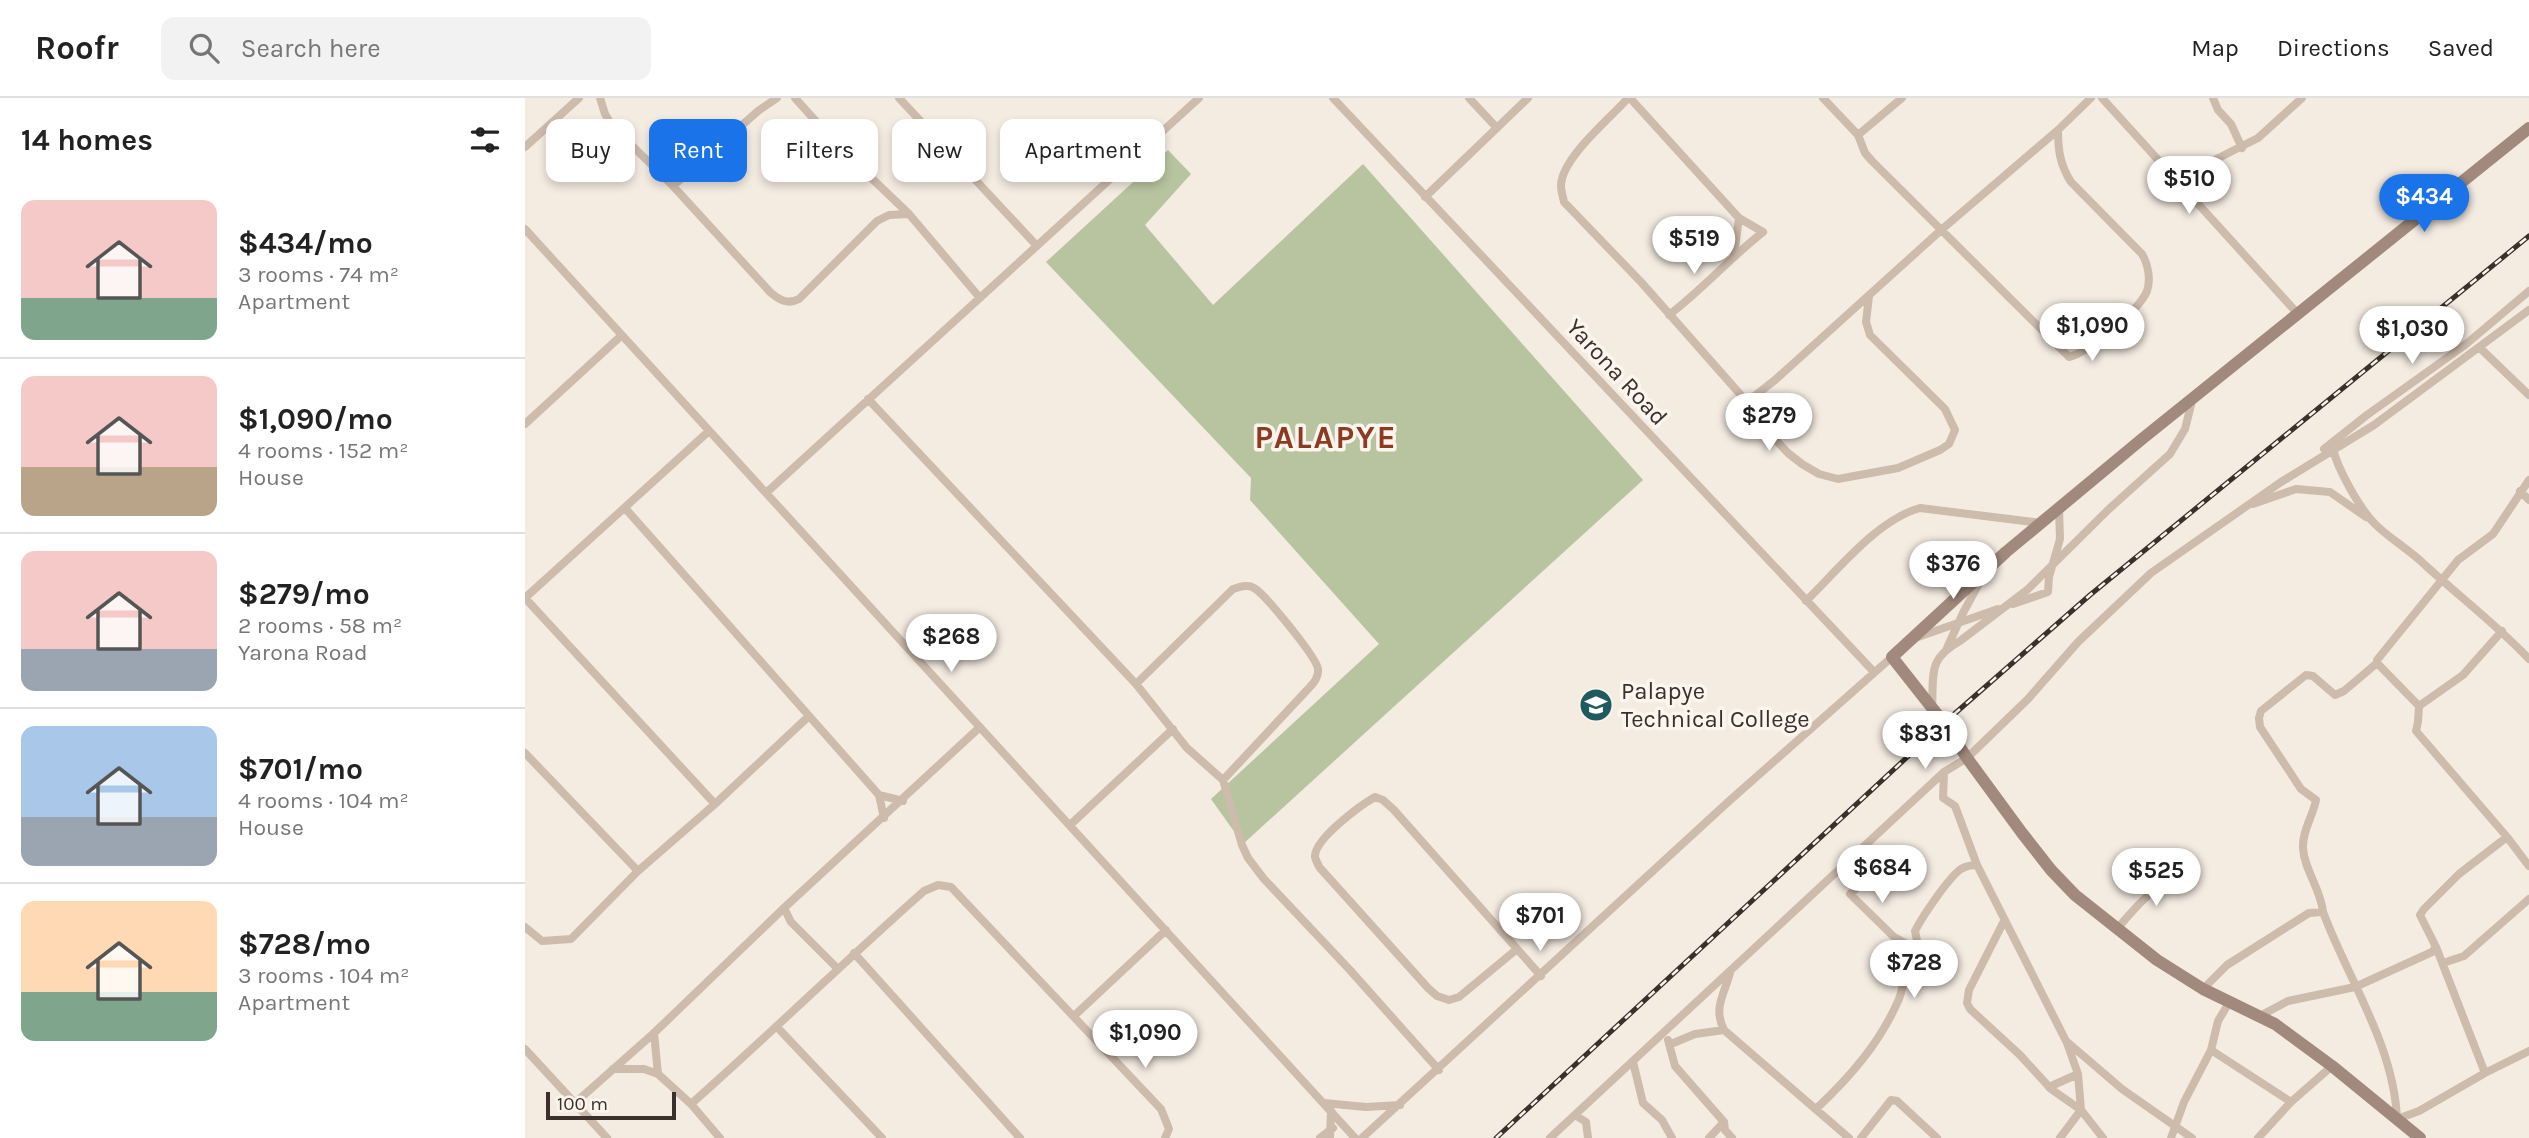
<!DOCTYPE html>
<html lang="en">
<head>
<meta charset="utf-8">
<style>
	body { margin:0; font-family:Karla,sans-serif; background:#f2f2f2; color:#222; height:100vh; display:flex; flex-direction:column; font-size:26px; white-space:nowrap }
	* { box-sizing:border-box; margin:0 }
	p { font-size:23px; color:#767676 }
	.icon { flex:none; width:38px; height:38px; fill:none; stroke:currentColor; stroke-width:2; stroke-linecap:round; stroke-linejoin:round }
	.map { position:relative; flex:1; overflow:hidden }
	.side { display:flex; flex-direction:column; background:#fff; width:525px }
	.side>* { flex:none }
	.top-card { position:absolute; left:21px; top:21px; width:665px; height:63px; display:flex; gap:14px }
	.scale { position:absolute; left:21px; bottom:18px; width:130px; box-sizing:border-box; padding-left:7px; border:4px solid #3b302b; border-top:0; font-size:19px; line-height:24px; white-space:nowrap; color:#3b302b; -webkit-text-stroke:5px #fbf5ee; paint-order:stroke }
	.price { position:absolute; translate:-50% -60px; padding:0 16px; border-radius:24px; background:#fff; color:#222; font-size:23px; line-height:46px; filter:drop-shadow(0 2px 4px #0008) }
	.price::after { content:''; position:absolute; left:50%; top:42px; width:21px; height:16px; margin-left:-10px; background:inherit; clip-path:polygon(0 0,100% 0,50% 100%) }
	.price.on { background:#1a73e8; color:#fff }
	ul { padding:0; list-style:none }
	li { display:flex; align-items:center; gap:21px; height:175px; padding:0 21px }
	li+li { border-top:2px solid #e0e0e0 }
	li span { display:grid; place-items:center; flex:none; width:196px; height:140px; border-radius:14px; color:#555 }
	li>.icon { margin-inline-start:auto }
	span .icon { width:84px; height:84px; fill:#fffc; stroke-width:1 }
	li b { font-size:30px }
	h2 { display:flex; justify-content:space-between; align-items:center; height:84px; padding:0 21px; font-size:30px }
	.tag { padding:0 24px; border-radius:14px; background:#fff; box-shadow:0 4px 10px #0003; font-size:24px; line-height:63px }
	.tag.on { background:#1a73e8; color:#fff }
	header { display:flex; align-items:center; gap:42px; box-sizing:border-box; height:98px; padding:0 35px; background:#fff; border-bottom:2px solid #e0e0e0 }
	header strong { font-size:33px }
	nav { display:flex; gap:38px; margin-inline-start:auto; font-size:24px }
	.search { width:490px; height:63px; background:#f2f2f2; display:flex; align-items:center; gap:18px; box-sizing:border-box; padding:0 24px; border-radius:14px; color:#767676; font-size:26px }
	main { display:flex; flex:1; min-height:0 }
	.map>svg:first-child { display:block }
</style>
</head>
<body>
<header>
<strong>Roofr</strong>
<div class="search"><svg class="icon" aria-label="search" viewBox="0 0 24 24"><circle cx="10" cy="10" r="6"/><path d="M15 15l6 6"/></svg>Search here</div>
<nav><a>Map</a><a>Directions</a><a>Saved</a></nav>
</header>
<main>
<section class="side">
<h2>14 homes<svg class="icon" aria-label="filters" viewBox="0 0 24 24"><path d="M4 7h16M4 17h16"/><circle cx="9" cy="7" r="2"/><circle cx="15" cy="17" r="2"/></svg></h2>
<ul>
<li><span style="background:linear-gradient(#f6c9c9 70%,#7fa58c 0)"><svg class="icon" aria-label="home" viewBox="0 0 24 24"><path d="M3 11l9-7 9 7M6 9v11h12V9"/></svg></span><div><b>$434/mo</b><p>3 rooms · 74 m²</p><p>Apartment</p></div></li>
<li><span style="background:linear-gradient(#f6c9c9 65%,#b9a48a 0)"><svg class="icon" aria-label="home" viewBox="0 0 24 24"><path d="M3 11l9-7 9 7M6 9v11h12V9"/></svg></span><div><b>$1,090/mo</b><p>4 rooms · 152 m²</p><p>House</p></div></li>
<li><span style="background:linear-gradient(#f6c9c9 70%,#9aa5b1 0)"><svg class="icon" aria-label="home" viewBox="0 0 24 24"><path d="M3 11l9-7 9 7M6 9v11h12V9"/></svg></span><div><b>$279/mo</b><p>2 rooms · 58 m²</p><p>Yarona Road</p></div></li>
<li><span style="background:linear-gradient(#a9c7e8 65%,#9aa5b1 0)"><svg class="icon" aria-label="home" viewBox="0 0 24 24"><path d="M3 11l9-7 9 7M6 9v11h12V9"/></svg></span><div><b>$701/mo</b><p>4 rooms · 104 m²</p><p>House</p></div></li>
<li><span style="background:linear-gradient(#ffd9b3 65%,#7fa58c 0)"><svg class="icon" aria-label="home" viewBox="0 0 24 24"><path d="M3 11l9-7 9 7M6 9v11h12V9"/></svg></span><div><b>$728/mo</b><p>3 rooms · 104 m²</p><p>Apartment</p></div></li>
</ul>
</section>
<div class="map">
<svg width="2004" height="1040" viewBox="0 0 2004 1040">
	<rect width="100%" height="100%" fill="#f4ebe1"/>
	<!-- green -->
	<path fill="#b8c4a0" d="M643,52L666,76L620,127L688,207L838,66L1118,382L718,746L686,701L854,546L725,402L726,380L521,164Z"/>
	<g fill="none" stroke-linecap="round" stroke-linejoin="round">
		<!-- street -->
		<path stroke="#cdbbac" stroke-width="8" d="M75,0L80,16L87,28L148,88L245,194C254,202 263,207 274,201L352,123L364,117L384,116
			M270,0L315,50L384,116L455,200
			M374,0L512,148
			M808,0L1349,574
			M944,0L972,30
			M1103,0C1086,20 1036,60 1036,88C1036,93 1038,99 1039,104L1116,184L1222,304L1247,338L1263,355L1277,366L1294,376L1313,381L1373,370L1415,352L1424,346L1430,332L1420,311L1345,237L1341,224L1344,198
			M1105,0L1214,120L1209,157
			M1298,0L1333,37L1340,55L1347,63L1544,259C1563,255 1615,211 1622,193C1626,181 1623,166 1617,156L1546,84C1535,67 1533,52 1533,32
			M1577,0L1773,216
			M1688,0L1693,12L1706,26L1717,50
			M1333,37L1377,0
			M0,49L54,0
			M1650,82L1733,40L1777,0
			M148,88L233,13L252,0
			M900,99L1003,0
			M0,131L830,1040
			M1144,217C1178,191 1205,160 1238,134L1214,120
			M1955,250L2004,297
			M343,301L611,586L662,650L698,682L717,747L723,760L739,781L824,871L914,972
			M1222,304L1250,282L1415,133L1533,32L1566,0
			M0,326L97,237
			M1799,351L1842,317L1940,247L2004,193
			M1808,351C1813,372 1835,411 1850,426C1865,441 1885,452 1900,467C1935,499 1972,527 2004,561
			M1995,393L2004,402
			M241,395L674,0
			M1728,406L1771,391L1805,394L1841,419
			M100,410L354,697L359,720
			M0,500L190,706
			M0,500L184,333
			M1281,503C1313,472 1352,422 1395,410L1516,425
			M1488,506L1523,494L1524,479L1535,441L1534,410
			M1393,539L1473,511
			M1422,550L1438,515L1458,478
			M1852,565L1894,608L1893,624L1891,633L1982,739
			M611,586L708,491C715,489 722,486 729,490C740,496 792,560 793,571C794,579 789,585 784,590L698,682
			M1894,608L1938,577L1977,533
			M1407,609C1409,577 1402,561 1435,543L1502,492L1584,411L1645,356L1660,331L1668,299
			M0,655L113,773
			M1419,674L1418,700L1430,708L1452,767L1541,943L1597,991L1667,1040
			M354,697L378,703
			M545,727L648,631
			M1330,758L1332,790L1325,796L1369,839L1394,852
			M259,810L266,824L312,870
			M1798,814C1796,791 1779,772 1778,750C1777,733 1788,718 1791,702L1776,691L1735,629L1734,620L1736,613L1781,577L1788,578L1810,597L1819,593L1852,565V562L1933,462L1968,436L2004,382
			M1479,823L1444,892L1442,905L1445,911L1495,957L1526,991L1556,1012L1535,1040
			M0,829L17,843L46,841L113,773L190,706L284,618
			M1591,832C1613,807 1632,780 1668,779
			M1911,849L1960,975
			M992,851L934,899L924,902L912,898L903,890L795,770C794,769 790,760 790,759C789,741 836,707 850,699L858,702L869,712L1016,878
			M329,855L495,1040
			M1918,865L1939,858L2004,801
			M1678,891L1702,867L1784,815L1798,814C1823,881 1869,947 1872,1021L1894,1013L1960,975L2004,953
			M549,918L641,832
			M1733,919L1763,903L1830,889L1907,854L1911,849L1895,817L1899,811L1934,776L1982,739L2004,768
			M252,929L357,1040
			M1199,932C1188,910 1199,897 1205,875
			M129,935L133,976L166,1006L195,1040
			M1143,942L1150,968L1199,1024
			M1542,945L1553,976L1556,1012L1578,1040
			M1146,946L1170,936L1199,932L1324,1040
			M0,951L82,1040
			M1686,952L1766,1004
			M1108,964L1118,1005L1137,1022L1147,1040
			M88,971H119L133,976
			M1524,989L1553,976
			M50,1005L129,935L259,810L455,629
			M799,1005L841,1009L875,1007
			M166,1006C245,936 320,863 399,793L413,787L426,789L636,1011L644,1031L640,1040
			M1291,1011C1325,979 1355,945 1374,901C1379,888 1380,872 1383,858L1394,852L1390,833C1397,819 1424,779 1436,771C1441,768 1447,767 1452,767
			M1050,1017L1061,1024L1063,1040
			M795,1040L808,1030
			M805,1040L806,1013
			M837,1040L1203,704L1367,559
			M1025,1040L1419,674L1442,660L1503,601L1553,544L1626,475L1756,384L1849,327L2004,212
			M1184,1040L1199,1024L1200,1032L1207,1040
			M1336,1040L1366,1002L1372,1003L1412,1040
			M1646,1040L1659,1004L1686,952L1693,923L1705,903
			M1733,1040L1766,1004L1807,968"/>
		<!-- secondary -->
		<path stroke="#a18a7d" stroke-width="12" d="M1895,1040L1807,968L1750,926L1678,891L1632,862L1550,797L1526,772L1497,735L1442,660L1419,625L1367,559L1481,454L1617,341L2004,30"/>
		<defs>
			<path id="rail" d="M971,1040L1419,625L1565,497L2004,138"/>
		</defs>
		<!-- rail casing -->
		<use href="#rail" stroke="#3b302b" stroke-width="5"/>
		<!-- rail -->
		<use href="#rail" stroke="#fbf5ee" stroke-width="2.5" stroke-dasharray="8" stroke-linecap="butt"/>
	</g>
	<!-- icons -->
	<defs>
		<symbol id="university-disc" viewBox="-11 -11 22 22"><circle r="9.5" fill="#1f5a5e" stroke="#fbf5ee"/><path d="M0-5L7-2L0 1L-7-2ZM-4 1L0 2.5L4 1V4Q0 6-4 4Z" fill="#fff"/></symbol>
	</defs>
	<g fill-rule="evenodd">
		<use href="#university-disc" x="1052" y="588" width="38" height="38"/>
	</g>
	<g text-anchor="middle" stroke-width="7" stroke-linejoin="round" paint-order="stroke">
		<!-- street labels -->
		<g font-size="24" fill="#3b302b" stroke="#fbf5ee">
			<text transform="translate(1092 274) rotate(47)" y="8">Yarona Road</text>
		</g>
		<!-- poi labels -->
		<g font-size="24" fill="#3b302b" stroke="#fbf5ee" text-anchor="start">
			<text x="1096" y="601">Palapye<tspan x="1096" dy="28">Technical College</tspan></text>
		</g>
		<!-- district labels -->
		<g font-size="32" font-weight="bold" letter-spacing="2" fill="#8c3b22" stroke="#fbf5ee">
			<text x="801" y="350">PALAPYE</text>
		</g>
	</g>
</svg>
<div class="scale">100 m</div>
<b class="price" style="left:1664px;top:118px">$510</b>
<b class="price on" style="left:1899px;top:136px">$434</b>
<b class="price" style="left:1169px;top:178px">$519</b>
<b class="price" style="left:1567px;top:265px">$1,090</b>
<b class="price" style="left:1887px;top:268px">$1,030</b>
<b class="price" style="left:1244px;top:355px">$279</b>
<b class="price" style="left:1428px;top:503px">$376</b>
<b class="price" style="left:426px;top:576px">$268</b>
<b class="price" style="left:1400px;top:673px">$831</b>
<b class="price" style="left:1357px;top:807px">$684</b>
<b class="price" style="left:1631px;top:810px">$525</b>
<b class="price" style="left:1015px;top:855px">$701</b>
<b class="price" style="left:1389px;top:902px">$728</b>
<b class="price" style="left:620px;top:972px">$1,090</b>
<div class="top-card">
<a class="tag">Buy</a>
<a class="tag on">Rent</a>
<a class="tag">Filters</a>
<a class="tag">New</a>
<a class="tag">Apartment</a>
</div>
</div>
</main>
</body>
</html>
